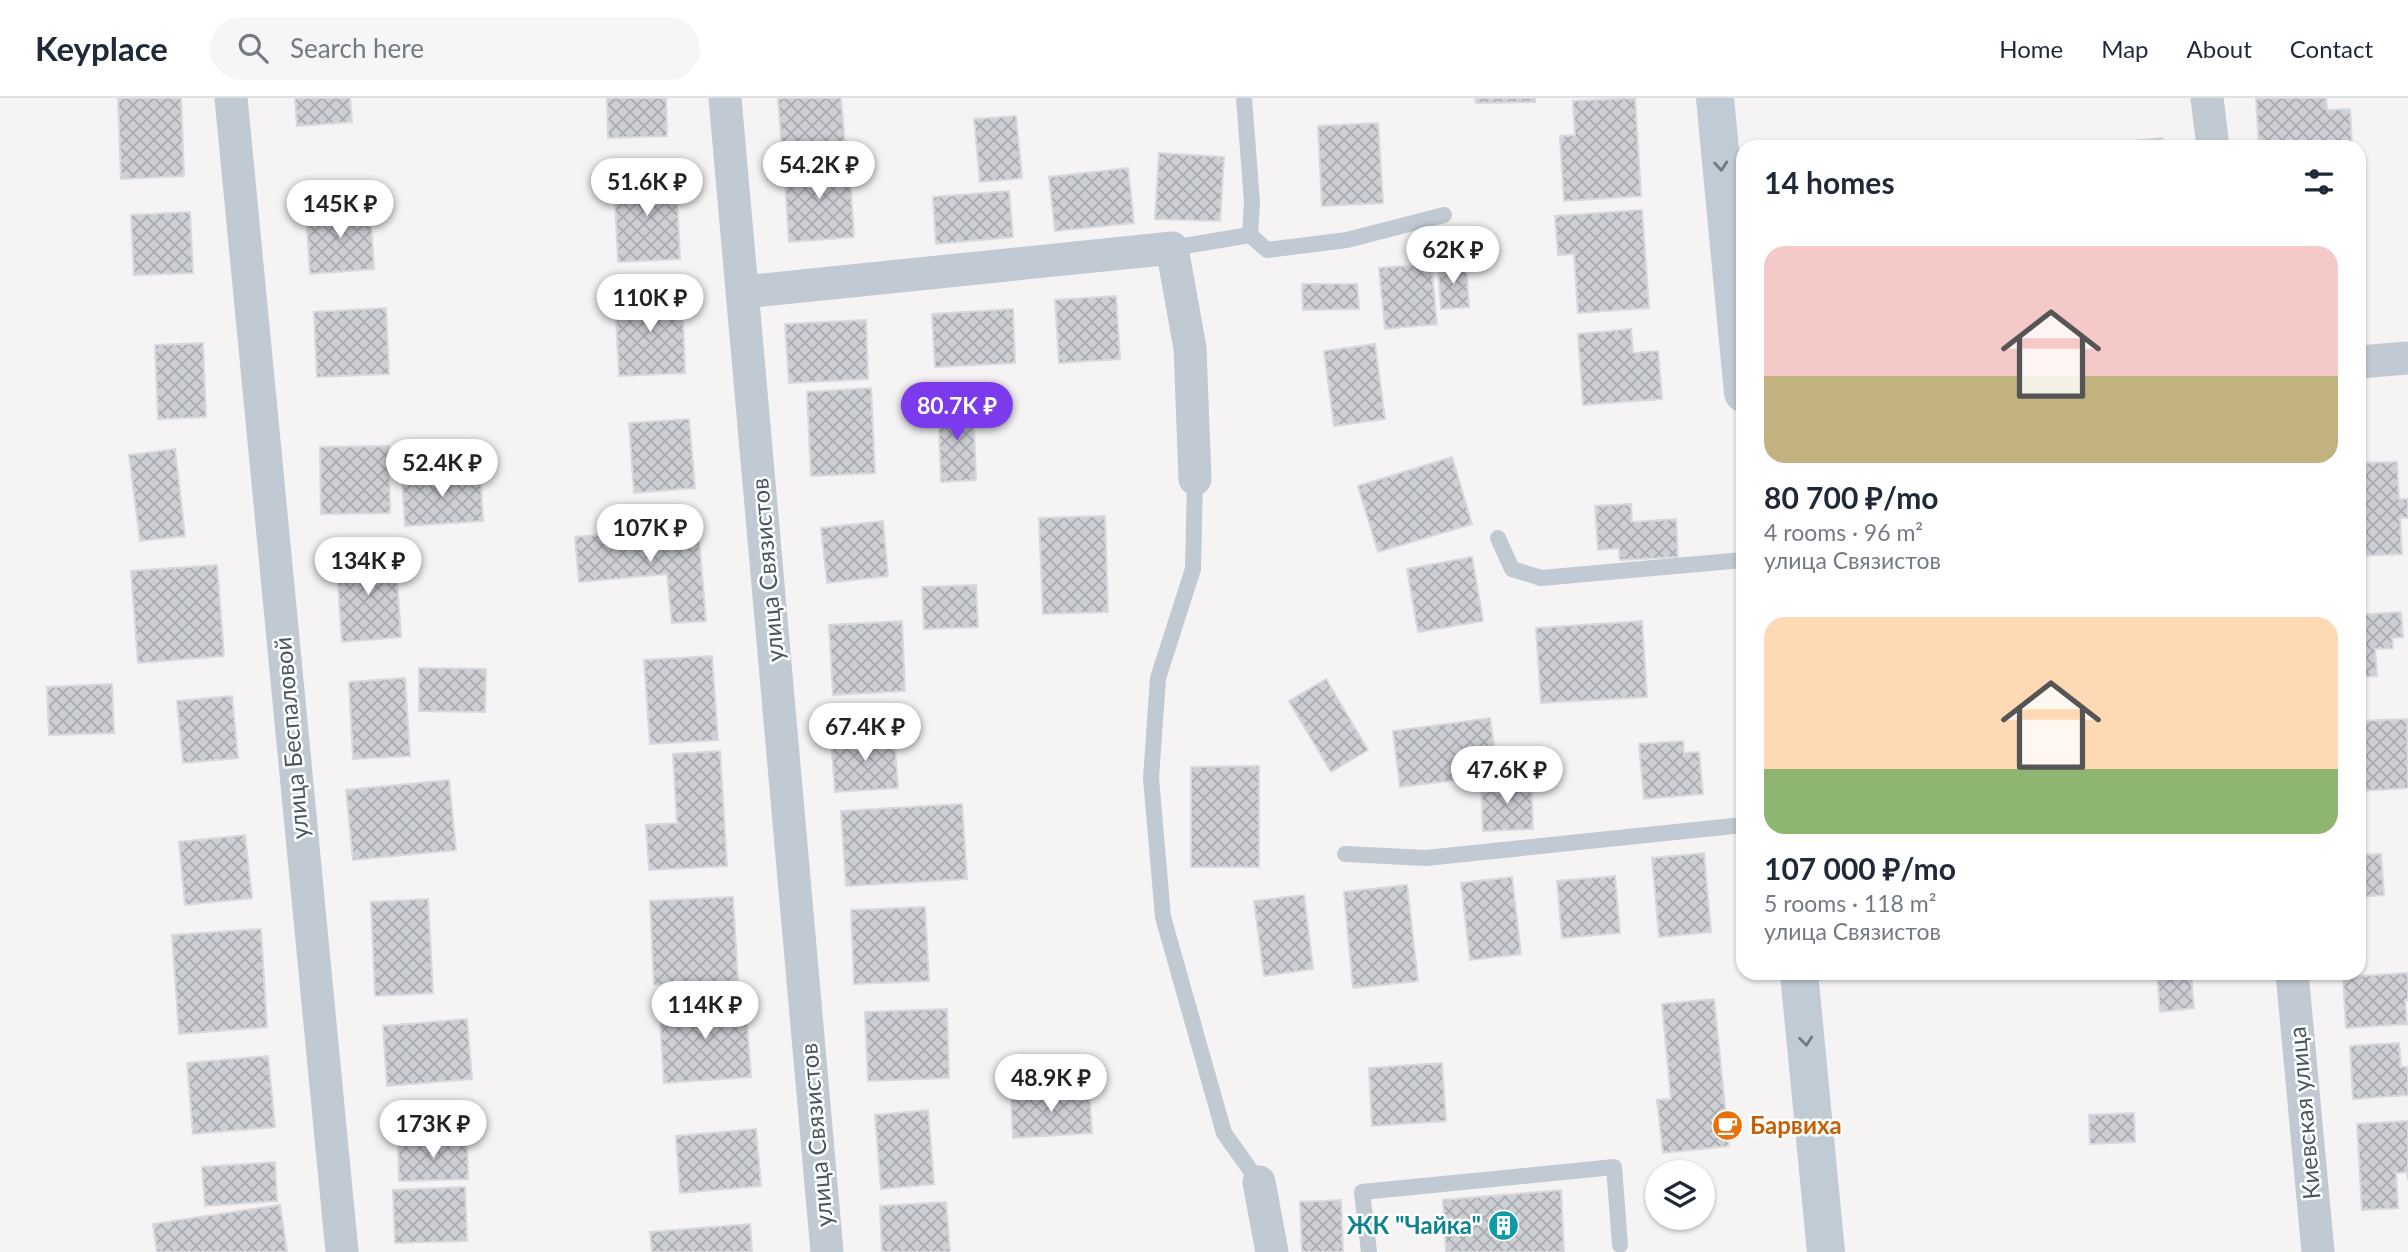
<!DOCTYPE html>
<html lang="en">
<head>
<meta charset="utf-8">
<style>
	body { margin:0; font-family:Lato,sans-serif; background:#f6f6f7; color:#1f2937; height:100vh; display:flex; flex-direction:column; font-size:26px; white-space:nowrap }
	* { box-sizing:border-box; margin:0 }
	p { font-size:23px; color:#747a83 }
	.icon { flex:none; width:38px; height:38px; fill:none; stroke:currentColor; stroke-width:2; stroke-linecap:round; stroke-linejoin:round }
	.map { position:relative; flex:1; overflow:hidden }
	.drawer { position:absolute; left:1736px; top:42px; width:630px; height:840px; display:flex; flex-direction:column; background:#fff; border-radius:21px; box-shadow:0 2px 5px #0004 }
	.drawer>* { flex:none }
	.fabs { position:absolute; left:1645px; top:1062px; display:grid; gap:14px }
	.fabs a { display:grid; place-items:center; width:70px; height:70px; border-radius:50%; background:#fff; box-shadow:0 2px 5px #0004; font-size:35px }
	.price { position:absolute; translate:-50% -60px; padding:0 16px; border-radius:24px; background:#fff; color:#222; font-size:23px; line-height:46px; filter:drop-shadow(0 2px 4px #0008) }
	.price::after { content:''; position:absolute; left:50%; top:42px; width:21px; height:16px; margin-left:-10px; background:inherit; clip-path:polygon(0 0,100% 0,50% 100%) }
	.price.selected { background:#7c3aed; color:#fff }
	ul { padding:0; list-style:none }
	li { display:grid; align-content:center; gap:14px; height:371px; padding:0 28px }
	li span { display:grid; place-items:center; height:217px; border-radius:21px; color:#555 }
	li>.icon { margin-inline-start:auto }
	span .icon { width:126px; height:126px; fill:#fffc; stroke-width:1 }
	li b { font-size:30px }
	h2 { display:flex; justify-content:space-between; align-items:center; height:84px; padding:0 28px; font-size:30px }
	header { display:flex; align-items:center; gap:42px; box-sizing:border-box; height:98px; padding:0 35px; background:#fff; border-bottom:2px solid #e0e1e3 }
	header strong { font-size:33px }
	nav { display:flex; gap:38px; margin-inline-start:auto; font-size:24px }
	.search { width:490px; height:63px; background:#f6f6f7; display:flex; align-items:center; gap:18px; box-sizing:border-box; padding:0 24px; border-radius:38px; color:#747a83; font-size:26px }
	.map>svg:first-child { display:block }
</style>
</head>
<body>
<header>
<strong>Keyplace</strong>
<div class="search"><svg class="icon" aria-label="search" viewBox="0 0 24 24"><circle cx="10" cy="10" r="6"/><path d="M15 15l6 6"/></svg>Search here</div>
<nav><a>Home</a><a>Map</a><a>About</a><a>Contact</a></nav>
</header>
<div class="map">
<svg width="2408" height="1154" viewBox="0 0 2408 1154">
	<defs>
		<pattern id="building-cross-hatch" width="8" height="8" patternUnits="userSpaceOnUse" patternTransform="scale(1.75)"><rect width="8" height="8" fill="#cdcfd5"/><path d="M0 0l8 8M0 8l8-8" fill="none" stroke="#a8abb0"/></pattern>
	</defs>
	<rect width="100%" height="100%" fill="#f5f3f3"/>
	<!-- building -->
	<path fill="url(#building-cross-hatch)" stroke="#d7d9de" stroke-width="2" d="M118,0H181L184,78L121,81Z
		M295,0H350L352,24L297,28Z
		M607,0H666L667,38L608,40Z
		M778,0H841L845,49L782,53Z
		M1475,0H1535V4L1476,5Z
		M1635,0L1641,98L1564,103L1560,38L1575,37L1573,3Z
		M2256,0H2326L2327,12L2350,11L2352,46L2259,49Z
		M1016,18L1022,80L980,84L974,21Z
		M1378,25L1383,105L1322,108L1318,28Z
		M2162,40L2163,49H2103L2102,46Z
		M1159,55L1224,59L1220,123L1155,121Z
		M849,63L854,139L789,144L784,67Z
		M1128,70L1134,125L1055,133L1049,79Z
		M676,77L680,161L618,164L614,80Z
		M1009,93L1013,139L936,146L933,99Z
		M370,108L374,171L310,176L306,113Z
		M1642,112L1649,210L1578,215L1574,156L1558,157L1555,118Z
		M190,114L193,175L134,177L131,117Z
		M1466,164L1469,209L1441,211L1438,166Z
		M1431,166L1437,226L1385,231L1379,170Z
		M1302,186H1357L1359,211L1303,212Z
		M682,195L685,275L619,278L615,198Z
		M1116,198L1120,261L1059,265L1055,202Z
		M386,210L389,276L317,279L314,214Z
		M1013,211L1015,265L935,269L932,216Z
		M866,222L868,281L789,285L785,226Z
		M1631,231L1633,255L1658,253L1662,301L1583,307L1578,236Z
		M203,245L206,319L158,321L155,247Z
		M1375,246L1385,321L1334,328L1324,253Z
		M871,290L875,375L811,378L807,294Z
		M973,304L976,382L941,384L938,305Z
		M689,321L695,390L634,395L629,325Z
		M389,348L390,415L321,416L320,349Z
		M175,351L185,438L140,443L129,357Z
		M1452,359L1472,426L1378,454L1358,388Z
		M2397,364L2399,401H2408V420H2400L2402,456L2359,458V365Z
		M480,373L483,423L405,428L402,378Z
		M1631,406L1632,424L1676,421L1678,459L1620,462L1619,450L1598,452L1595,408Z
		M1105,418L1108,514L1043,516L1039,420Z
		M883,423L888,478L827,485L821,430Z
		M698,429L706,523L672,525L667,476L579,484L575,439Z
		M395,454L401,539L342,544L336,458Z
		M1472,459L1483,523L1418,534L1407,471Z
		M217,467L224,558L138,565L131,473Z
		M976,487L978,529L924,531L922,489Z
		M2401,514L2403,539L2392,540L2393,550L2375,551L2377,578L2359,579V517Z
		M902,523L905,593L833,597L829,527Z
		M1642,523L1647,599L1541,605L1536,530Z
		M712,558L718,642L650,646L644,562Z
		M419,570L486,571L485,614L419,613Z
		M405,580L410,658L353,661L349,584Z
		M1326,581L1368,652L1331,674L1289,603Z
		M112,586L114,635L49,637L47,589Z
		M232,598L238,660L183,665L177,603Z
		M1490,620L1498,677L1400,689L1393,633Z
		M2407,621L2408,690L2359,693V623Z
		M894,636L898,690L835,694L831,641Z
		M1683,643L1684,655L1699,654L1703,696L1644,701L1639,646Z
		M720,653L727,768L649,772L646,727L677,725L673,656Z
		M1259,668V769H1191V669Z
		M449,682L456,752L353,762L346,692Z
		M1531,684L1533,731L1483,733L1481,686Z
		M962,706L967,781L846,788L841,713Z
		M245,737L252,800L185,807L179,744Z
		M1704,755L1711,834L1659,839L1652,760Z
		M2381,756L2384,797L2359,799V757Z
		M1615,778L1620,835L1562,840L1557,783Z
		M1512,779L1521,856L1470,862L1461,785Z
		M1407,787L1418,883L1353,890L1344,794Z
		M1304,797L1313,871L1264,878L1254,803Z
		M733,799L738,883L654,887L650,803Z
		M428,801L433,895L375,898L371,804Z
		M925,809L929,883L854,886L851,812Z
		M261,831L267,929L179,936L172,837Z
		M2157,875H2191L2194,910L2160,914Z
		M2408,875V902H2405L2407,926L2346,930L2343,879Z
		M745,900L751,979L664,985L659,906Z
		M1714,901L1729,1048L1663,1055L1657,1002L1671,1001L1662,906Z
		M947,911L949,980L868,983L865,914Z
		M467,921L472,981L387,988L383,928Z
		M2399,945L2401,969H2408V997L2353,1001L2350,948Z
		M268,958L275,1029L193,1036L187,965Z
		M1442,965L1446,1023L1372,1028L1369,970Z
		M1089,992L1092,1035L1013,1040L1011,997Z
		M928,1012L934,1086L881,1091L875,1017Z
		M2134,1015L2135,1044L2090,1046L2089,1017Z
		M2408,1023V1082L2407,1074L2396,1075L2398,1110L2362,1112L2357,1026Z
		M756,1031L761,1088L680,1095L676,1038Z
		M467,1042L468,1081L399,1083L398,1043Z
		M275,1064L277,1103L205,1108L202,1069Z
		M465,1089L467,1143L395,1145L393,1092Z
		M1561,1092L1564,1154H1446L1443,1102Z
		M1341,1102L1343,1154H1302L1300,1104Z
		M946,1104L950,1154H882L880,1108Z
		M280,1107L287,1154H157L153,1126Z
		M750,1126L752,1154H652L650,1134Z"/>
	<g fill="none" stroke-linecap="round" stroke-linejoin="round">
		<!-- service -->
		<path stroke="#c1cad2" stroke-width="16" d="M1244,0L1252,104L1250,137
			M1172,150L1250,137L1267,152L1347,142L1444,117
			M1195,381L1193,471L1158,580L1151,680L1163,819L1224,1035L1259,1084
			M1498,440L1512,471L1541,480L1743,462
			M1345,756L1426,760L1743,727
			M1369,1154L1362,1094L1614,1069L1620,1147"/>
		<!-- minor -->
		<path stroke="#c1cad2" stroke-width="33" d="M231,0L342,1154
			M725,0L827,1154
			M2207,0L2213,49
			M743,194L1172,150L1190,250L1195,381
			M2359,264L2408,260
			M2292,875L2318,1154
			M1259,1084L1272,1154"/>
		<!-- secondary -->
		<path stroke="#c1cbd6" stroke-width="38" d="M1715,0L1743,295
			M1799,875L1826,1154"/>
	</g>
	<!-- one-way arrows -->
	<defs><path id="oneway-chevron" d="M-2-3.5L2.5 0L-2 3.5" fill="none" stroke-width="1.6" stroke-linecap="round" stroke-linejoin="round" transform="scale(1.75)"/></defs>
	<g stroke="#6e7984">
		<use href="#oneway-chevron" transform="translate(1721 68) rotate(85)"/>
		<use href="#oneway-chevron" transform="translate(1806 943) rotate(84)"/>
	</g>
	<!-- icons -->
	<defs>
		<symbol id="cafe-disc" viewBox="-11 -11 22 22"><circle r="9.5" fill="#e8710a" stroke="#fff"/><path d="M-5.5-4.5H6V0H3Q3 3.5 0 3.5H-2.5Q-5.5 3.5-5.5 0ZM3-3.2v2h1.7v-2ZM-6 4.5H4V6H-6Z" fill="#fff"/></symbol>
		<symbol id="building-disc" viewBox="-11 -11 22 22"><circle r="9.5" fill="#0f9aa8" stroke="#fff"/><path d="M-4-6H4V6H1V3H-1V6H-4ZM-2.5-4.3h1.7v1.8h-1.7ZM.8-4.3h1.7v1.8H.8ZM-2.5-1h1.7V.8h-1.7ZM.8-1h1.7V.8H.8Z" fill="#fff"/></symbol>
	</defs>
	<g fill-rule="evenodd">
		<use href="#cafe-disc" x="1710" y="1010" width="35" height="35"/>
		<use href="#building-disc" x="1486" y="1110" width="35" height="35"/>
	</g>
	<g text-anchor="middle" stroke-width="5" stroke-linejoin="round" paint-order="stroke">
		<!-- street labels -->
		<g font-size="24" fill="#4a5661" stroke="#fff">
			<text transform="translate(768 472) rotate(-95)" y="8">улица Связистов</text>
			<text transform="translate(292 640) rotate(-95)" y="8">улица Беспаловой</text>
			<text transform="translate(2305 1015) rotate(-95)" y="8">Киевская улица</text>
			<text transform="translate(817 1037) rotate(-95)" y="8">улица Связистов</text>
		</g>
		<!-- food labels -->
		<g font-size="24" font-weight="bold" fill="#c56008" stroke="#fff" text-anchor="start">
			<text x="1750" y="1036">Барвиха</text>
		</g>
		<!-- culture labels -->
		<g font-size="24" font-weight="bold" fill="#0d838f" stroke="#fff" text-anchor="end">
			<text x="1481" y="1136">ЖК "Чайка"</text>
		</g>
	</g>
</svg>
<div class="fabs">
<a><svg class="icon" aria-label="layers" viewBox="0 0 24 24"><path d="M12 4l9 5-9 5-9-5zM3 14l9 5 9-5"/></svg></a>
</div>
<b class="price" style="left:819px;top:103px">54.2K ₽</b>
<b class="price" style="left:647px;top:120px">51.6K ₽</b>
<b class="price" style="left:340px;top:142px">145K ₽</b>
<b class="price" style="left:1453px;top:188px">62K ₽</b>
<b class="price" style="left:650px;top:236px">110K ₽</b>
<b class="price selected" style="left:957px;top:344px">80.7K ₽</b>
<b class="price" style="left:442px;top:401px">52.4K ₽</b>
<b class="price" style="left:650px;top:466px">107K ₽</b>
<b class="price" style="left:368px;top:499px">134K ₽</b>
<b class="price" style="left:865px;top:665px">67.4K ₽</b>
<b class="price" style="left:1507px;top:708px">47.6K ₽</b>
<b class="price" style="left:705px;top:943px">114K ₽</b>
<b class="price" style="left:1051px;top:1016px">48.9K ₽</b>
<b class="price" style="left:433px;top:1062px">173K ₽</b>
<section class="drawer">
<h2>14 homes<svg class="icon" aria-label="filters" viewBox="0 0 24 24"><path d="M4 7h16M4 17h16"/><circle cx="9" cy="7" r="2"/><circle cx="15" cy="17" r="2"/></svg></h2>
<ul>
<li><span style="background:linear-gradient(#f6c9c9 60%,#c2b280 0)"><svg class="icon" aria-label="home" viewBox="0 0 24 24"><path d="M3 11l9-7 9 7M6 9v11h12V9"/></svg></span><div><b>80 700 ₽/mo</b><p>4 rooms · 96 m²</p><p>улица Связистов</p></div></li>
<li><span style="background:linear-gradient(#ffd9b3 70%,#8fb573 0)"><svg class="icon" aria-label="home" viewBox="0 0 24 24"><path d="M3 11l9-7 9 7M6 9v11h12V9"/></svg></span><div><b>107 000 ₽/mo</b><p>5 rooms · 118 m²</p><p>улица Связистов</p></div></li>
</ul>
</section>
</div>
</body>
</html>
